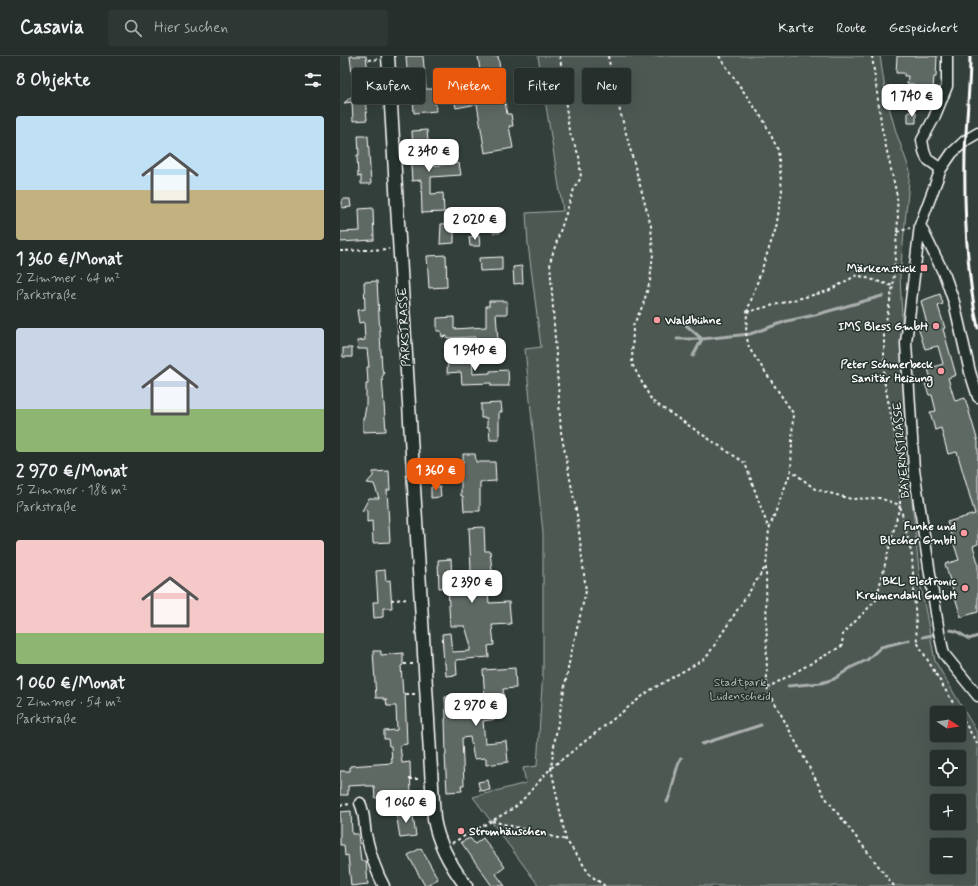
<!DOCTYPE html>
<html lang="de">
<head>
<meta charset="utf-8">
<style>
	body { margin:0; font-family:Mynerve,sans-serif; background:#2e3734; color:#f1f3f6; height:100vh; display:flex; flex-direction:column; font-size:15px; white-space:nowrap }
	* { box-sizing:border-box; margin:0 }
	p { font-size:13px; color:#a4a9a9 }
	.icon { flex:none; width:22px; height:22px; fill:none; stroke:currentColor; stroke-width:2; stroke-linecap:round; stroke-linejoin:round }
	.map { position:relative; flex:1; overflow:hidden }
	.details { display:flex; flex-direction:column; background:#262f2c; width:340px }
	.details>* { flex:none }
	.hud { position:absolute; left:12px; top:12px; width:380px; height:36px; display:flex; gap:8px }
	.needle { width:26px; rotate:102deg }
	.controls { position:absolute; left:590px; top:650px; display:grid; gap:8px }
	.controls a { display:grid; place-items:center; width:36px; height:36px; border-radius:4px; background:#262f2c; box-shadow:0 4px 16px #0002,0 0 0 1px #424a48; font-size:20px }
	.price { position:absolute; translate:-50% -34px; padding:0 9px; border-radius:8px; background:#fff; color:#222; font-size:13px; line-height:26px; filter:drop-shadow(0 1px 2px #0008) }
	.price::after { content:''; position:absolute; left:50%; top:24px; width:12px; height:9px; margin-left:-6px; background:inherit; clip-path:polygon(0 0,100% 0,50% 100%) }
	.price.active { background:#ea580c; color:#fff }
	ul { padding:0; list-style:none }
	li { display:grid; align-content:center; gap:8px; height:212px; padding:0 16px }
	li span { display:grid; place-items:center; height:124px; border-radius:4px; color:#555 }
	li>.icon { margin-inline-start:auto }
	span .icon { width:72px; height:72px; fill:#fffc; stroke-width:1 }
	li b { font-size:17px }
	h2 { display:flex; justify-content:space-between; align-items:center; height:48px; padding:0 16px; font-size:17px }
	.chip { padding:0 14px; border-radius:4px; background:#262f2c; box-shadow:0 4px 16px #0002,0 0 0 1px #424a48; font-size:14px; line-height:36px }
	.chip.active { background:#ea580c; color:#fff }
	header { display:flex; align-items:center; gap:24px; box-sizing:border-box; height:56px; padding:0 20px; background:#262f2c; border-bottom:1px solid #424a48 }
	header strong { font-size:19px }
	nav { display:flex; gap:22px; margin-inline-start:auto; font-size:14px }
	.search { width:280px; height:36px; background:#2e3734; display:flex; align-items:center; gap:10px; box-sizing:border-box; padding:0 14px; border-radius:4px; color:#a4a9a9; font-size:15px }
	main { display:flex; flex:1; min-height:0 }
	.map>svg:first-child { display:block }
</style>
</head>
<body>
<header>
<strong>Casavia</strong>
<div class="search"><svg class="icon" aria-label="search" viewBox="0 0 24 24"><circle cx="10" cy="10" r="6"/><path d="M15 15l6 6"/></svg>Hier suchen</div>
<nav><a>Karte</a><a>Route</a><a>Gespeichert</a></nav>
</header>
<main>
<section class="details">
<h2>8 Objekte<svg class="icon" aria-label="filters" viewBox="0 0 24 24"><path d="M4 7h16M4 17h16"/><circle cx="9" cy="7" r="2"/><circle cx="15" cy="17" r="2"/></svg></h2>
<ul>
<li><span style="background:linear-gradient(#bfe0f5 60%,#c2b280 0)"><svg class="icon" aria-label="home" viewBox="0 0 24 24"><path d="M3 11l9-7 9 7M6 9v11h12V9"/></svg></span><div><b>1 360 €/Monat</b><p>2 Zimmer · 64 m²</p><p>Parkstraße</p></div></li>
<li><span style="background:linear-gradient(#c9d6e8 65%,#8fb573 0)"><svg class="icon" aria-label="home" viewBox="0 0 24 24"><path d="M3 11l9-7 9 7M6 9v11h12V9"/></svg></span><div><b>2 970 €/Monat</b><p>5 Zimmer · 188 m²</p><p>Parkstraße</p></div></li>
<li><span style="background:linear-gradient(#f6c9c9 75%,#8fb573 0)"><svg class="icon" aria-label="home" viewBox="0 0 24 24"><path d="M3 11l9-7 9 7M6 9v11h12V9"/></svg></span><div><b>1 060 €/Monat</b><p>2 Zimmer · 54 m²</p><p>Parkstraße</p></div></li>
</ul>
</section>
<div class="map">
<svg width="638" height="830" viewBox="0 0 638 830">
	<rect width="100%" height="100%" fill="#333f3a"/>
	<filter id="ink" filterUnits="userSpaceOnUse"><feTurbulence type="fractalNoise" baseFrequency=".025" numOctaves="2"/><feDisplacementMap in="SourceGraphic" scale="8" xChannelSelector="R" yChannelSelector="G"/><feConvolveMatrix kernelMatrix="1 2 1 2 8 2 1 2 1" color-interpolation-filters="sRGB"/></filter>
	<g filter="url(#ink)">
		<!-- green -->
		<path fill="#4d5853" stroke="#a6aca9" fill-rule="evenodd" d="M198,0H540L546,40L556,76L570,115L560,219L569,414L580,525L595,605L638,678V830H199L133,741L186,727L183,712L197,710L203,614V478L185,293L201,291L188,188L186,157L223,155ZM597,657H619V679H597ZM597,701H619V723H597ZM597,745H619V767H597ZM597,789H619V811H597Z"/>
		<!-- water -->
		<path fill="#737b78" stroke="#abb0ae" d="M158,161L160,177H153L151,162Z"/>
		<g fill="none" stroke-linecap="round" stroke-linejoin="round">
			<!-- stream -->
			<path stroke="#abb0ae" stroke-width="3" d="M346,269L362,283L353,300
				M337,283H362L410,278L447,265L475,259L542,240
				M610,574L616,575L629,583L638,580
				M583,581L592,579
				M448,630L481,627L494,623L512,611L527,604L541,591L569,584
				M362,688L421,669
				M327,746C334,732 334,715 341,702"/>
		</g>
		<!-- building -->
		<path fill="#5f6964" stroke="#fff" d="M10,0H26L29,25L13,26Z
			M66,0H83L86,33H95L96,55L74,57L72,25H68Z
			M138,0H158L167,58H171L173,70H169L173,92L145,97L137,48L116,52L112,33L102,34L101,16L118,14L122,39L143,36Z
			M557,0H597L596,21H594L593,32L574,31V28H567L568,20H564V17H556Z
			M24,30L27,64L13,65L12,46L4,47Z
			M568,56H576V67H568Z
			M87,74L90,110L119,107L121,119L91,121V138L103,137L104,156L82,157L81,124L72,125L70,96H73L72,75Z
			M18,80H28L31,128H21V120L18,121L17,99H19Z
			M2,143H10L11,151L2,152Z
			M33,152L34,184L0,186V176L20,175L19,153Z
			M114,167V187L100,188L101,168Z
			M139,180L140,190H130L129,181Z
			M106,199L107,231L89,232L87,200Z
			M162,201V214L140,215L139,202Z
			M182,210L183,227L174,228L173,211Z
			M37,225L42,313L44,318L42,321L46,375L23,376V362H24L26,350V328H28L27,311H29L27,293H18L17,285L25,284L24,266L19,267L17,254L25,253L24,226Z
			M600,238L603,248L598,250L605,272L603,273L616,319L608,322L615,345L625,342L638,386V488L633,490L638,507V556L621,561L605,508L619,504L607,466L635,458L617,396L608,398L601,372L595,374L590,356L596,355L592,339H589L585,328L592,326L588,313L603,308L598,290L585,293L578,271L587,268L581,245Z
			M149,245H167V258H156L158,284L146,285V289L136,290L135,281L107,282V280L102,281L101,275H97V262L114,261V273L146,271V250H149Z
			M3,292H12V301H3Z
			M132,298L133,318L150,317V315L168,314L169,330H151V327L122,328L121,316L107,317L108,299Z
			M161,347L162,356H159V384H150L149,371H147V362H141V348Z
			M123,398H135L136,406H155L156,425L140,426V455H124L123,440H121V422L92,423V407H101V409L123,408Z
			M49,415L50,434H47L50,486L33,487L32,465L27,466V454L22,455L29,442H39L34,428L27,427L33,420V416Z
			M91,431H100L101,441L91,442Z
			M144,471L145,495H150L152,515L150,525L147,526L149,547L169,546L171,568L152,569L154,589L148,590L149,601L116,604L117,619L106,620L105,607H104L102,578L110,577L112,596L130,595V587L125,570H110L108,531L99,532L98,504L111,503L112,526H128V522H131L130,514H131L129,472Z
			M45,514L46,525L50,524L52,552H43V561L34,562L33,546H38L36,515Z
			M33,595H41V599L63,597V609L61,610L63,638L65,637L67,688L60,689L62,707L70,706L71,740L35,742L34,730H26V729L8,730V739H0V715H10V710L52,707L51,690H49L48,683H44V675L57,674L56,650H47L46,643L44,644V642H36Z
			M175,612L176,632L163,633L165,653L158,654V658H156V663L143,665L145,687L166,685L168,706L146,709V702L134,703L130,681L122,682L124,729H121L122,735L107,736L105,699H106L105,663L106,662L105,641L119,640L120,655L140,654L139,644H145L143,614Z
			M148,724L150,734L140,735L138,726Z
			M72,754L76,780L60,782L56,756Z
			M11,755L12,778H18L21,805H26L28,828L11,830L8,799L5,800L4,789H0V756Z
			M130,782L135,788L143,782L165,811L156,818L165,830H152L121,786Z
			M81,792L98,823L85,830L68,799Z"/>
		<g fill="none" stroke-linecap="round" stroke-linejoin="round">
			<defs>
				<path id="minor" d="M638,77L626,84L612,97L601,113L580,169L566,287L574,414L599,576L604,598L638,640
					M601,113L587,103L584,95L582,84L594,62L607,30V0
					M580,169L605,220L614,246L630,316L638,341
					M20,747C25,757 24,768 26,779C30,796 35,814 44,830"/>
				<path id="tertiary" d="M48,0L94,763C98,788 111,810 126,830"/>
			</defs>
			<!-- minor casing -->
			<use href="#minor" stroke="#fff" stroke-width="13"/>
			<!-- tertiary casing -->
			<use href="#tertiary" stroke="#fff" stroke-width="15"/>
			<!-- path -->
			<path stroke="#fff" stroke-width="2" stroke-dasharray="3 3" stroke-linecap="butt" d="M220,0L229,75L239,100L241,122L235,130L210,206L221,376L237,459L246,535L230,602L215,683L211,712L226,784L239,802L250,819L265,830
				M268,0L277,44L311,170L313,198L310,225L303,249L293,270L292,308L312,345L405,407L428,471
				M379,0L424,65L438,94L442,135L436,172L407,256L406,277L409,292L453,357L451,415L429,473L426,510L427,632L485,741L554,830
				M532,0L542,73L557,140L558,163L553,230L544,275V324L560,405V449L572,500L577,586L638,689
				M28,4L39,3
				M557,176L570,172
				M0,195L49,193
				M407,256L488,235L517,219L553,230
				M51,544L69,543
				M64,608H75
				M427,632L502,590L503,578L536,544L560,449L539,442L511,443L475,433L452,415
				M66,638H77
				M69,723H80
				M0,749L11,748
				M152,765L226,784
				M112,787L164,758L178,749L211,712L309,635L366,602L426,510"/>
			<!-- minor -->
			<use href="#minor" stroke="#26332d" stroke-width="10"/>
			<!-- tertiary -->
			<use href="#tertiary" stroke="#26332d" stroke-width="12"/>
			<!-- rail -->
			<path stroke="#fff" stroke-width="3" d="M630,0C630,33 626,65 625,98C624,156 626,215 638,272"/>
		</g>
	</g>
	<!-- markers -->
	<g fill="#ff9aa2" stroke="#26332d" stroke-width="1.5">
		<rect x="580" y="208" width="8" height="8" rx="2"/>
		<circle cx="317" cy="264" r="4"/>
		<circle cx="596" cy="270" r="4"/>
		<circle cx="601" cy="315" r="4"/>
		<circle cx="624" cy="477" r="4"/>
		<circle cx="625" cy="532" r="4"/>
		<circle cx="121" cy="775" r="4"/>
	</g>
	<g text-anchor="middle" stroke-width="3" stroke-linejoin="round" paint-order="stroke">
		<!-- poi labels -->
		<g font-size="12" font-weight="bold" fill="#fff" stroke="#26332d" text-anchor="end">
			<text x="576" y="216">Märkenstück</text>
			<text x="325" y="268" text-anchor="start">Waldbühne</text>
			<text x="588" y="274">IMS Bless GmbH</text>
			<text x="593" y="312">Peter Schmerbeck<tspan x="593" dy="14">Sanitär Heizung</tspan></text>
			<text x="616" y="474">Funke und<tspan x="616" dy="14">Blecher GmbH</tspan></text>
			<text x="617" y="529">BKL Electronic<tspan x="617" dy="14">Kreimendahl GmbH</tspan></text>
			<text x="129" y="779" text-anchor="start">Stromhäuschen</text>
		</g>
		<!-- street labels -->
		<g font-size="12" fill="#fff" stroke="#26332d">
			<text transform="translate(64 271) rotate(-93)" y="4">PARKSTRASSE</text>
			<text transform="translate(561 394) rotate(-95)" y="4">BAYERNSTRASSE</text>
		</g>
		<!-- park labels -->
		<g font-size="12" fill="#b8bcba" stroke="#26332d">
			<text x="400" y="630">Stadtpark<tspan x="400" dy="14">Lüdenscheid</tspan></text>
		</g>
	</g>
</svg>
<div class="controls">
<a><svg class="needle" viewBox="-14 -14 28 28"><path d="M0-13l5 13h-10z" fill="#e53935"/><path d="M0 13l5-13h-10z" fill="#a4a9a9"/></svg></a>
<a><svg class="icon" aria-label="locate" viewBox="0 0 24 24"><circle cx="12" cy="12" r="6"/><path d="M12 2v4M12 18v4M2 12h4M18 12h4"/></svg></a>
<a>+</a>
<a>−</a>
</div>
<b class="price" style="left:572px;top:62px">1 740 €</b>
<b class="price" style="left:89px;top:117px">2 340 €</b>
<b class="price" style="left:135px;top:185px">2 020 €</b>
<b class="price" style="left:135px;top:316px">1 940 €</b>
<b class="price active" style="left:96px;top:436px">1 360 €</b>
<b class="price" style="left:132px;top:548px">2 390 €</b>
<b class="price" style="left:136px;top:671px">2 970 €</b>
<b class="price" style="left:66px;top:768px">1 060 €</b>
<div class="hud">
<a class="chip">Kaufen</a>
<a class="chip active">Mieten</a>
<a class="chip">Filter</a>
<a class="chip">Neu</a>
</div>
</div>
</main>
</body>
</html>
